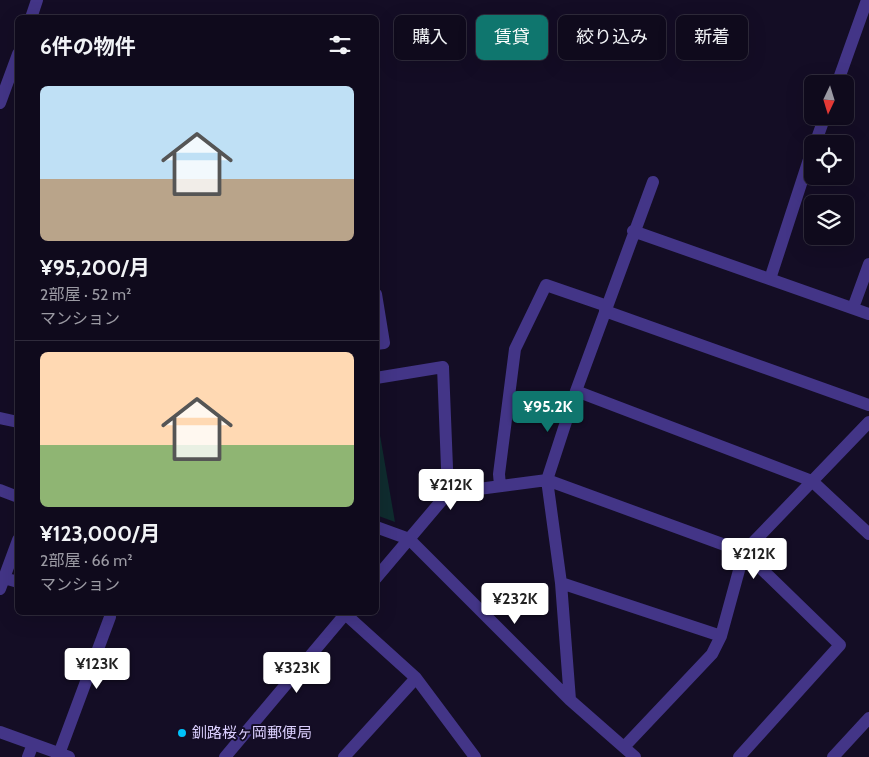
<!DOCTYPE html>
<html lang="ja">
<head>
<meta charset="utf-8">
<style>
	body { margin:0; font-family:Cabin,"Noto Sans JP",sans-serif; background:#1d1829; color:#f1f3f6; height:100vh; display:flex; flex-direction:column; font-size:19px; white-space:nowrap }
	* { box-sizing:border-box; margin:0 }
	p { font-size:16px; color:#9b9aa3 }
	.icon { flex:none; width:28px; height:28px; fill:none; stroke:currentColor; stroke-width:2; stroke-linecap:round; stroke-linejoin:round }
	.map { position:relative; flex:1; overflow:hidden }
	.panel { position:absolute; left:15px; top:15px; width:364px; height:600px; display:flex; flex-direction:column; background:#0f0a1c; border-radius:8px; box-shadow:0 5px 20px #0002,0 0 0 1px #2f2b3b }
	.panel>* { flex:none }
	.hud { position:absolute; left:394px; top:15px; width:400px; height:45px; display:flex; gap:10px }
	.needle { width:32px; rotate:184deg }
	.fabs { position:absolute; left:804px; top:75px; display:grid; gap:10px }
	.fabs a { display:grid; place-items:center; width:50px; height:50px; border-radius:8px; background:#0f0a1c; box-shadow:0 5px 20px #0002,0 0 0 1px #2f2b3b; font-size:25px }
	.price { position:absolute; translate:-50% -42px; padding:0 11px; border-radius:5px; background:#fff; color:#222; font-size:16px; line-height:32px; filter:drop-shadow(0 1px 2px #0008) }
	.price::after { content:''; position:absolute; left:50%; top:30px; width:15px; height:11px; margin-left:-8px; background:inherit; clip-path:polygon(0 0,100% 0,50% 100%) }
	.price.active { background:#0f766e; color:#fff }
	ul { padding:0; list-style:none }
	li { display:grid; align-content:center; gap:10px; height:265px; padding:0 25px }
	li+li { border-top:1px solid #2f2b3b }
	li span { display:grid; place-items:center; height:155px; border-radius:8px; color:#555 }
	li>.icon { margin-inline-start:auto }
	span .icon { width:90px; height:90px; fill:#fffc; stroke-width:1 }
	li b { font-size:21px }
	h2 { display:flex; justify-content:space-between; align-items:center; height:60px; padding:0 25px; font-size:21px }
	.chip { padding:0 18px; border-radius:8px; background:#0f0a1c; box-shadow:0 5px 20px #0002,0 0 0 1px #2f2b3b; font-size:18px; line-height:45px }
	.chip.active { background:#0f766e; color:#fff }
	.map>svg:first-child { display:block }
</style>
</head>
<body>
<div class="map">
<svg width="869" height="757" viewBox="0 0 869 757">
	<rect width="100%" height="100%" fill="#140d25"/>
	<!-- green -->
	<path fill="#0f2c2f" d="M376,412L395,522L376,515Z"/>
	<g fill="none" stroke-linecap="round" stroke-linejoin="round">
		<!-- minor -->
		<path stroke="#433587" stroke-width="12" d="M31,18L37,0
			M837,84L867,0
			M0,103L18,54
			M815,144L825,116
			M633,231L869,314
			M770,279L812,150
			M376,294L384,343L376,344
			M853,308L869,264
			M605,311L869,405
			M376,378L443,367L448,493
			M576,391L812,481L869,534
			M0,418L18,422
			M500,486L499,474L515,349L546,285L607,306
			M0,490L18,497
			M376,527L409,539L570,700L635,757
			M4,578L18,582
			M376,578L448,493L547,480L744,552L840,645L739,757
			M561,583L721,636
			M0,589L18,540
			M343,612L416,678L475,757
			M570,700L561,583L547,480L576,391L653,182
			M0,732L69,757
			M624,747L712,654L721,636L744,552L869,422
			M59,754L110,617
			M28,757L33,744
			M225,757L347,612
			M344,757L416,678
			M833,757L869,718"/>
	</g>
	<!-- markers -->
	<circle fill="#00c2fb" stroke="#140d25" stroke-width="2" cx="182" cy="733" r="5"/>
	<g text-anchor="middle" stroke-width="4" stroke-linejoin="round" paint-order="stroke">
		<!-- poi labels -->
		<g font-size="15" fill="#dcd0ff" stroke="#140d25" text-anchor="start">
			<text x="192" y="738">釧路桜ヶ岡郵便局</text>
		</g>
	</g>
</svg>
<div class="fabs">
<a><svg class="needle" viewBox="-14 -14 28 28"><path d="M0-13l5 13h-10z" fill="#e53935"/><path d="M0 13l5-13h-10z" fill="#9b9aa3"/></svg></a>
<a><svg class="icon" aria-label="locate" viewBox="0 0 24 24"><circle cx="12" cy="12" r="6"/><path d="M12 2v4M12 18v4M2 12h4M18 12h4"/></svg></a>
<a><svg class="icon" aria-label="layers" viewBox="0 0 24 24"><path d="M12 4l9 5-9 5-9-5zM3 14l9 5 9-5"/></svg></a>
</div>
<b class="price active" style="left:548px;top:433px">¥95.2K</b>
<b class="price" style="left:451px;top:511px">¥212K</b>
<b class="price" style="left:754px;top:580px">¥212K</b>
<b class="price" style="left:515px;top:625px">¥232K</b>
<b class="price" style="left:97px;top:690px">¥123K</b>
<b class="price" style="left:297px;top:694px">¥323K</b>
<div class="hud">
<a class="chip">購入</a>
<a class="chip active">賃貸</a>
<a class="chip">絞り込み</a>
<a class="chip">新着</a>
</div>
<section class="panel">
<h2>6件の物件<svg class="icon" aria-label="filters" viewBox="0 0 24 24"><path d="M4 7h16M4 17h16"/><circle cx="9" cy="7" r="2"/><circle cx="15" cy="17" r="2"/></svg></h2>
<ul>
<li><span style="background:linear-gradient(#bfe0f5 60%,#b9a48a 0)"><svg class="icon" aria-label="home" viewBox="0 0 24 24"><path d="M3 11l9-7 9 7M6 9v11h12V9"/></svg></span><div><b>¥95,200/月</b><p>2部屋 · 52 m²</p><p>マンション</p></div></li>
<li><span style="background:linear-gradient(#ffd9b3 60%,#8fb573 0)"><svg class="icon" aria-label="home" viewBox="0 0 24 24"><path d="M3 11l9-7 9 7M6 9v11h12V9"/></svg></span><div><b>¥123,000/月</b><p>2部屋 · 66 m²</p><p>マンション</p></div></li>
</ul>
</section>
</div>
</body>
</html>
